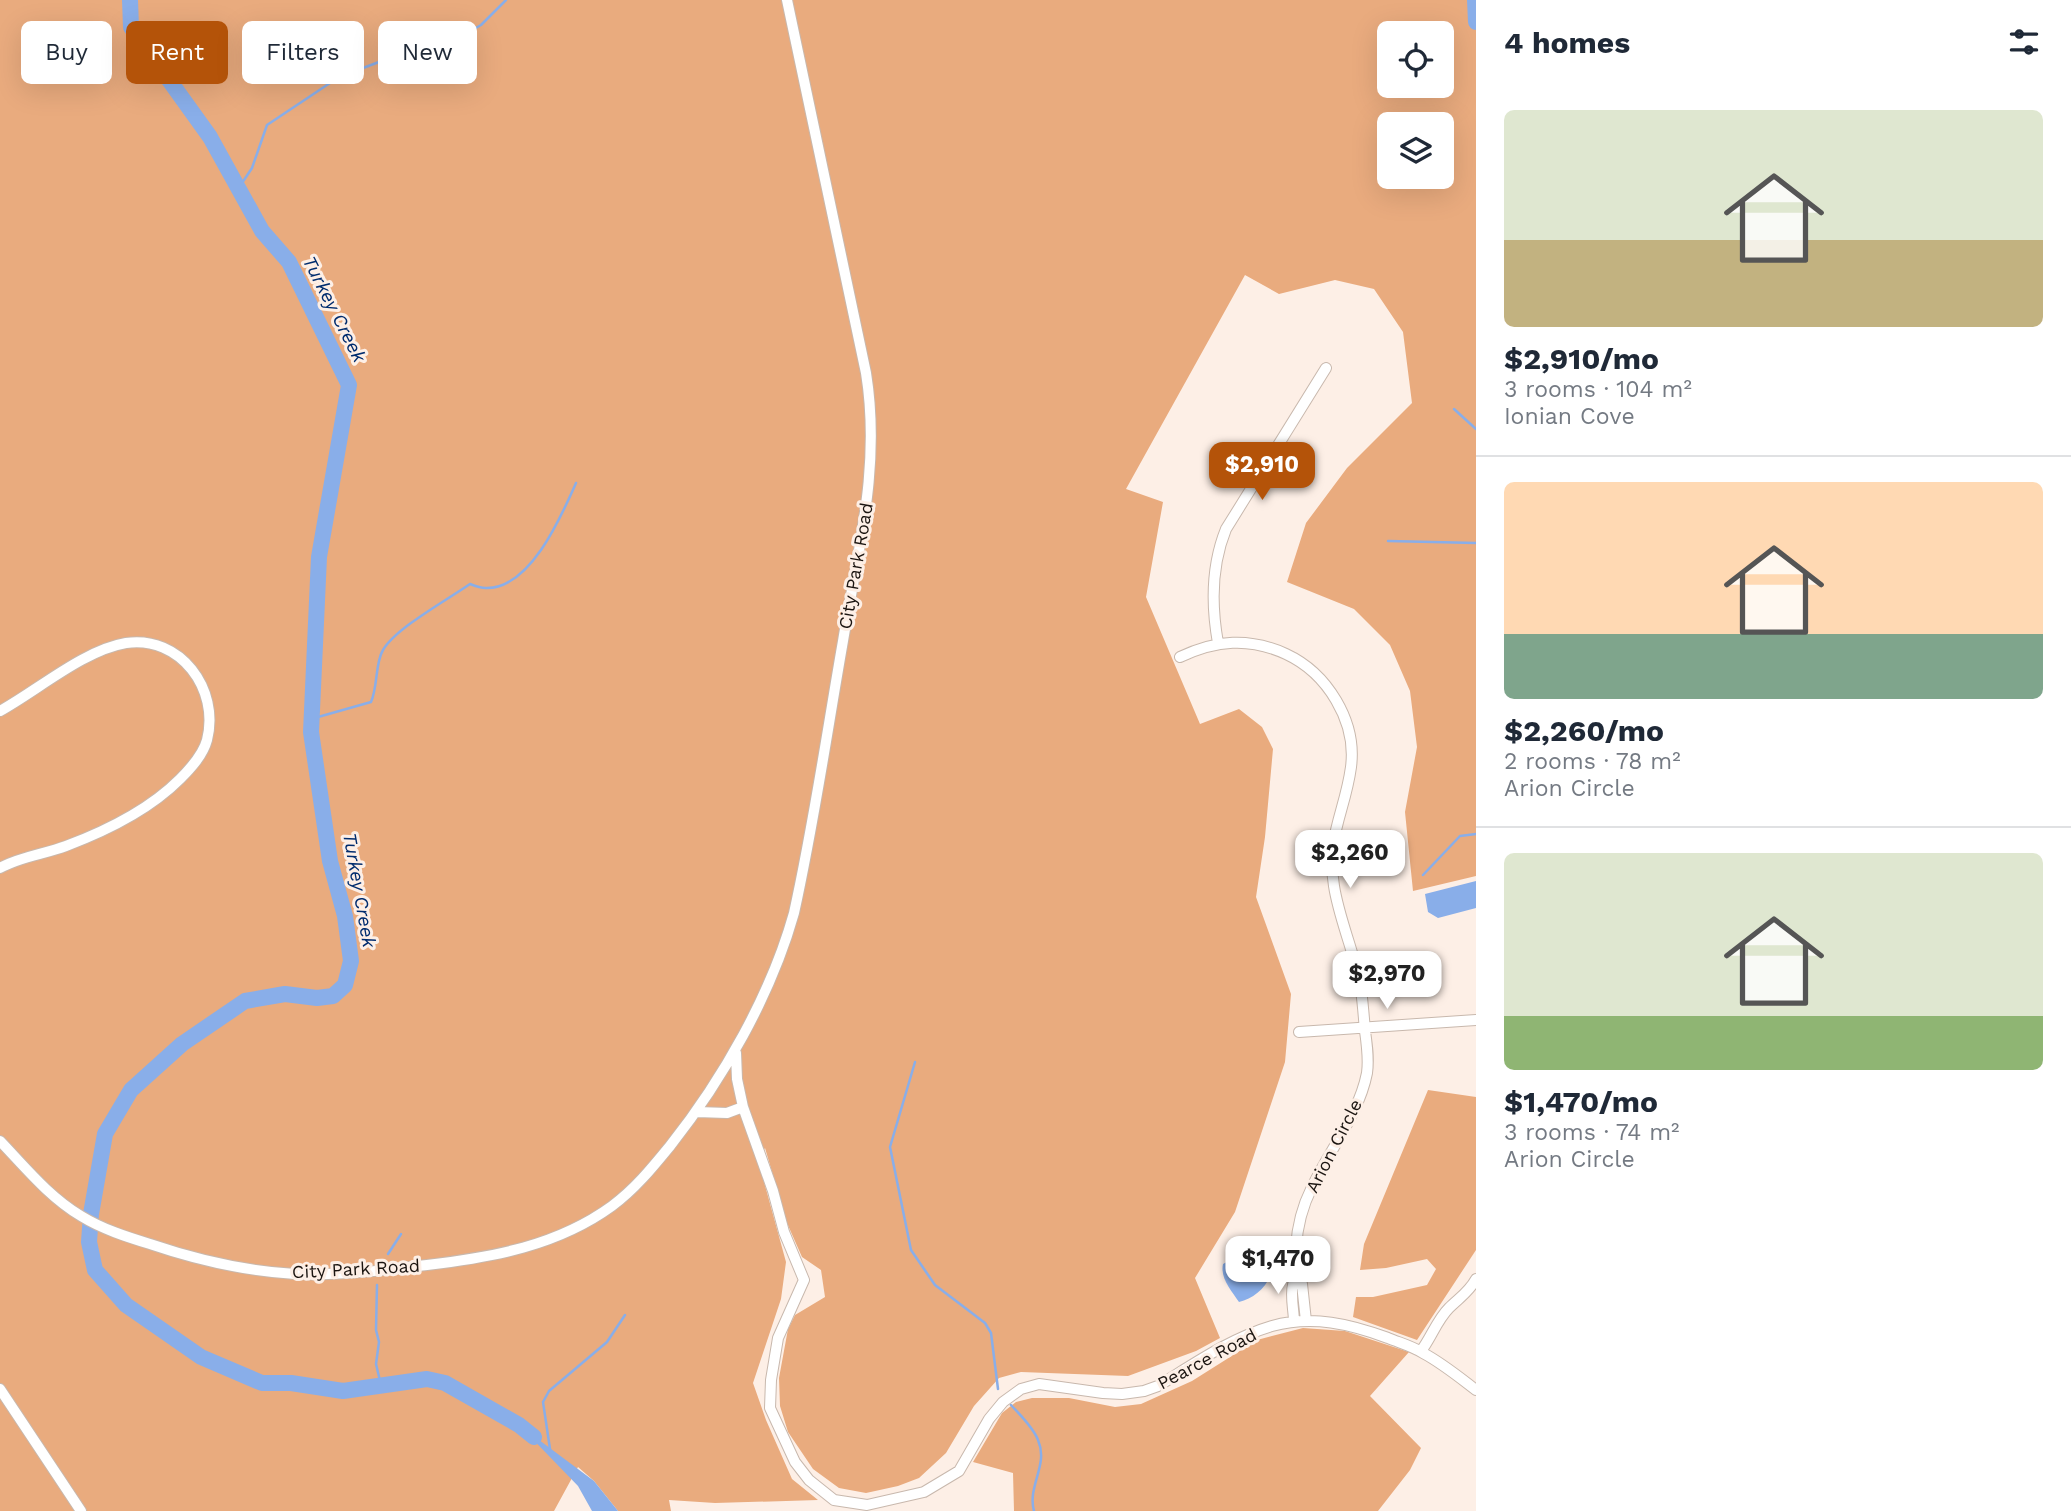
<!DOCTYPE html>
<html lang="en">
<head>
<meta charset="utf-8">
<style>
	body { margin:0; font-family:"Work Sans",sans-serif; background:#f6f6f7; color:#1f2937; height:100vh; display:flex; flex-direction:column; font-size:26px; white-space:nowrap }
	* { box-sizing:border-box; margin:0 }
	p { font-size:23px; color:#747a83 }
	.icon { flex:none; width:38px; height:38px; fill:none; stroke:currentColor; stroke-width:2; stroke-linecap:round; stroke-linejoin:round }
	.map { position:relative; flex:1; overflow:hidden }
	.details { display:flex; flex-direction:column; background:#fff; width:595px }
	.details>* { flex:none }
	.banner { position:absolute; left:21px; top:21px; width:665px; height:63px; display:flex; gap:14px }
	.buttons { position:absolute; left:1377px; top:21px; display:grid; gap:14px }
	.buttons a { display:grid; place-items:center; width:77px; height:77px; border-radius:10px; background:#fff; box-shadow:0 7px 28px #0002; font-size:35px }
	.price { position:absolute; translate:-50% -60px; padding:0 16px; border-radius:14px; background:#fff; color:#222; font-size:23px; line-height:46px; filter:drop-shadow(0 2px 4px #0008) }
	.price::after { content:''; position:absolute; left:50%; top:42px; width:21px; height:16px; margin-left:-10px; background:inherit; clip-path:polygon(0 0,100% 0,50% 100%) }
	.price.current { background:#b45309; color:#fff }
	ul { padding:0; list-style:none }
	li { display:grid; align-content:center; gap:14px; height:371px; padding:0 28px }
	li+li { border-top:2px solid #e0e1e3 }
	li span { display:grid; place-items:center; height:217px; border-radius:10px; color:#555 }
	li>.icon { margin-inline-start:auto }
	span .icon { width:126px; height:126px; fill:#fffc; stroke-width:1 }
	li b { font-size:30px }
	h2 { display:flex; justify-content:space-between; align-items:center; height:84px; padding:0 28px; font-size:30px }
	.chip { padding:0 24px; border-radius:10px; background:#fff; box-shadow:0 7px 28px #0002; font-size:24px; line-height:63px }
	.chip.current { background:#b45309; color:#fff }
	main { display:flex; flex:1; min-height:0 }
	.map>svg:first-child { display:block }
</style>
</head>
<body>
<main>
<div class="map">
<svg width="1476" height="1511" viewBox="0 0 1476 1511">
	<rect width="100%" height="100%" fill="#fdefe6"/>
	<!-- forest -->
	<path fill="#e9ab7e" fill-rule="evenodd" d="M0,0H1476V876L1413,891L1405,812L1417,747L1410,691L1390,645L1354,609L1287,582L1306,523L1347,468L1412,403L1403,332L1374,289L1335,280L1279,294L1245,275L1126,489L1163,502L1146,597L1200,724L1239,709L1262,727L1273,749L1265,837L1256,897L1291,994L1285,1062L1235,1212L1195,1278L1220,1338L1196,1351L1128,1376L1021,1372L999,1378L974,1406L946,1453L919,1478L898,1486L866,1493L839,1488L813,1469L788,1432L780,1406L779,1378L788,1329L795,1315L825,1297L821,1270L802,1257L787,1223L765,1148L758,1160L786,1262L781,1299L753,1383L766,1420L792,1479L818,1500L715,1503L669,1500L671,1511H618L594,1481L578,1467L554,1511H0ZM1390,33H1442V86H1390ZM1390,124H1442V177H1390Z
		M1428,1090L1476,1097V1250L1417,1340L1353,1317L1356,1297H1373L1427,1285L1436,1269L1427,1259L1386,1268L1360,1270L1364,1244Z
		M1303,1328L1345,1331L1409,1352L1370,1396L1421,1448L1410,1470L1378,1511H1014L1013,1473L973,1462L1002,1413L1016,1402L1032,1398H1069L1115,1407L1141,1404L1192,1381L1257,1340Z"/>
	<!-- water -->
	<path fill="#89aee9" d="M1476,881V908L1438,918L1428,912L1425,894Z
		M1234,1258H1242L1269,1272L1270,1276C1265,1289 1252,1299 1239,1302C1231,1290 1220,1278 1223,1264Z
		M519,1425L594,1481L618,1511H592L578,1486Z"/>
	<g fill="none" stroke-linecap="round" stroke-linejoin="round">
		<!-- stream -->
		<path stroke="#89aee9" stroke-width="2.5" d="M238,189L252,168L267,125L339,77L387,59L449,43L481,25L506,0
			M1454,409L1476,429
			M1388,541L1476,543
			M311,719L371,702C378,686 375,663 383,650C396,628 447,600 470,584C475,586 481,588 486,588C530,589 561,517 576,483
			M1423,875L1460,836L1476,834
			M915,1062L890,1147L911,1250L935,1285L985,1323L991,1333L998,1389
			M388,1254L401,1234
			M377,1285L376,1330L379,1342L376,1364L381,1385
			M1011,1405C1020,1415 1033,1427 1038,1440C1049,1465 1027,1486 1034,1511
			M550,1449L543,1402L549,1391L607,1342L625,1315"/>
		<!-- river -->
		<path stroke="#89aee9" stroke-width="16" d="M130,0L131,27L210,137L262,231L289,262L349,385L319,557L311,732L330,861L345,916L351,961L345,985L333,996L317,998L285,994L245,1001L182,1044L131,1090L105,1134L91,1214L89,1242L95,1270L126,1305L201,1357L262,1383H291L343,1391L427,1379L445,1383L519,1425L534,1437
			M1475,0L1476,22"/>
		<defs>
			<path id="minor" d="M1218,643C1211,604 1211,566 1226,529L1326,368
				M1180,657C1216,640 1249,637 1286,654C1327,673 1357,721 1351,767C1345,812 1326,836 1334,886C1338,912 1348,937 1355,963C1362,985 1363,1008 1365,1031C1367,1045 1369,1059 1367,1073C1359,1114 1330,1149 1312,1187C1303,1205 1297,1228 1296,1248C1296,1257 1297,1266 1296,1275C1296,1278 1293,1281 1293,1285C1290,1295 1294,1311 1294,1322
				M0,711C38,690 84,650 126,643C180,635 220,689 207,740C203,755 191,768 180,779C150,809 106,831 66,846C45,854 19,857 0,868
				M1299,1032L1476,1020
				M736,1053L737,1079L743,1107L773,1191L784,1232L804,1280L778,1338L771,1380L770,1408L795,1462L809,1480L834,1500L867,1505L924,1492L959,1471L989,1419L1003,1402L1021,1389L1039,1384L1103,1393L1122,1394L1144,1391L1158,1386C1194,1364 1231,1338 1272,1326C1313,1315 1350,1324 1388,1338C1400,1343 1412,1346 1423,1353C1442,1363 1459,1377 1476,1390
				M697,1112L727,1113L743,1107
				M0,1141C25,1167 49,1197 81,1216C102,1229 127,1237 150,1244C197,1260 245,1271 295,1274C339,1276 384,1270 427,1265C493,1257 557,1246 612,1206C635,1189 652,1168 670,1146C723,1079 771,995 794,913C814,823 827,732 843,641C858,549 881,466 866,373L787,0
				M1296,1277L1302,1284L1306,1321
				M1421,1351C1431,1338 1437,1320 1449,1308C1459,1298 1469,1292 1476,1279
				M0,1389L81,1511"/>
		</defs>
		<!-- minor casing -->
		<use href="#minor" stroke="#c8b8ad" stroke-width="12"/>
		<!-- minor -->
		<use href="#minor" stroke="#fff" stroke-width="10"/>
	</g>
	<g text-anchor="middle" stroke-width="6" stroke-linejoin="round" paint-order="stroke">
		<!-- street labels -->
		<g font-size="18" fill="#1b1511" stroke="#fdefe6">
			<text transform="translate(856 566) rotate(-80)" y="6">City Park Road</text>
			<text transform="translate(1334 1146) rotate(-63)" y="6">Arion Circle</text>
			<text transform="translate(356 1269) rotate(-3)" y="6">City Park Road</text>
			<text transform="translate(1207 1359) rotate(-28)" y="6">Pearce Road</text>
		</g>
		<!-- water labels -->
		<g font-size="19" font-style="italic" fill="#002c6e" stroke="#fdefe6">
			<text transform="translate(335 309) rotate(63)" y="7">Turkey Creek</text>
			<text transform="translate(360 890) rotate(80)" y="7">Turkey Creek</text>
		</g>
	</g>
</svg>
<div class="buttons">
<a><svg class="icon" aria-label="locate" viewBox="0 0 24 24"><circle cx="12" cy="12" r="6"/><path d="M12 2v4M12 18v4M2 12h4M18 12h4"/></svg></a>
<a><svg class="icon" aria-label="layers" viewBox="0 0 24 24"><path d="M12 4l9 5-9 5-9-5zM3 14l9 5 9-5"/></svg></a>
</div>
<b class="price current" style="left:1262px;top:502px">$2,910</b>
<b class="price" style="left:1350px;top:890px">$2,260</b>
<b class="price" style="left:1387px;top:1011px">$2,970</b>
<b class="price" style="left:1278px;top:1296px">$1,470</b>
<div class="banner">
<a class="chip">Buy</a>
<a class="chip current">Rent</a>
<a class="chip">Filters</a>
<a class="chip">New</a>
</div>
</div>
<section class="details">
<h2>4 homes<svg class="icon" aria-label="filters" viewBox="0 0 24 24"><path d="M4 7h16M4 17h16"/><circle cx="9" cy="7" r="2"/><circle cx="15" cy="17" r="2"/></svg></h2>
<ul>
<li><span style="background:linear-gradient(#dfe7d0 60%,#c2b280 0)"><svg class="icon" aria-label="home" viewBox="0 0 24 24"><path d="M3 11l9-7 9 7M6 9v11h12V9"/></svg></span><div><b>$2,910/mo</b><p>3 rooms · 104 m²</p><p>Ionian Cove</p></div></li>
<li><span style="background:linear-gradient(#ffd9b3 70%,#7fa58c 0)"><svg class="icon" aria-label="home" viewBox="0 0 24 24"><path d="M3 11l9-7 9 7M6 9v11h12V9"/></svg></span><div><b>$2,260/mo</b><p>2 rooms · 78 m²</p><p>Arion Circle</p></div></li>
<li><span style="background:linear-gradient(#dfe7d0 75%,#8fb573 0)"><svg class="icon" aria-label="home" viewBox="0 0 24 24"><path d="M3 11l9-7 9 7M6 9v11h12V9"/></svg></span><div><b>$1,470/mo</b><p>3 rooms · 74 m²</p><p>Arion Circle</p></div></li>
</ul>
</section>
</main>
</body>
</html>
